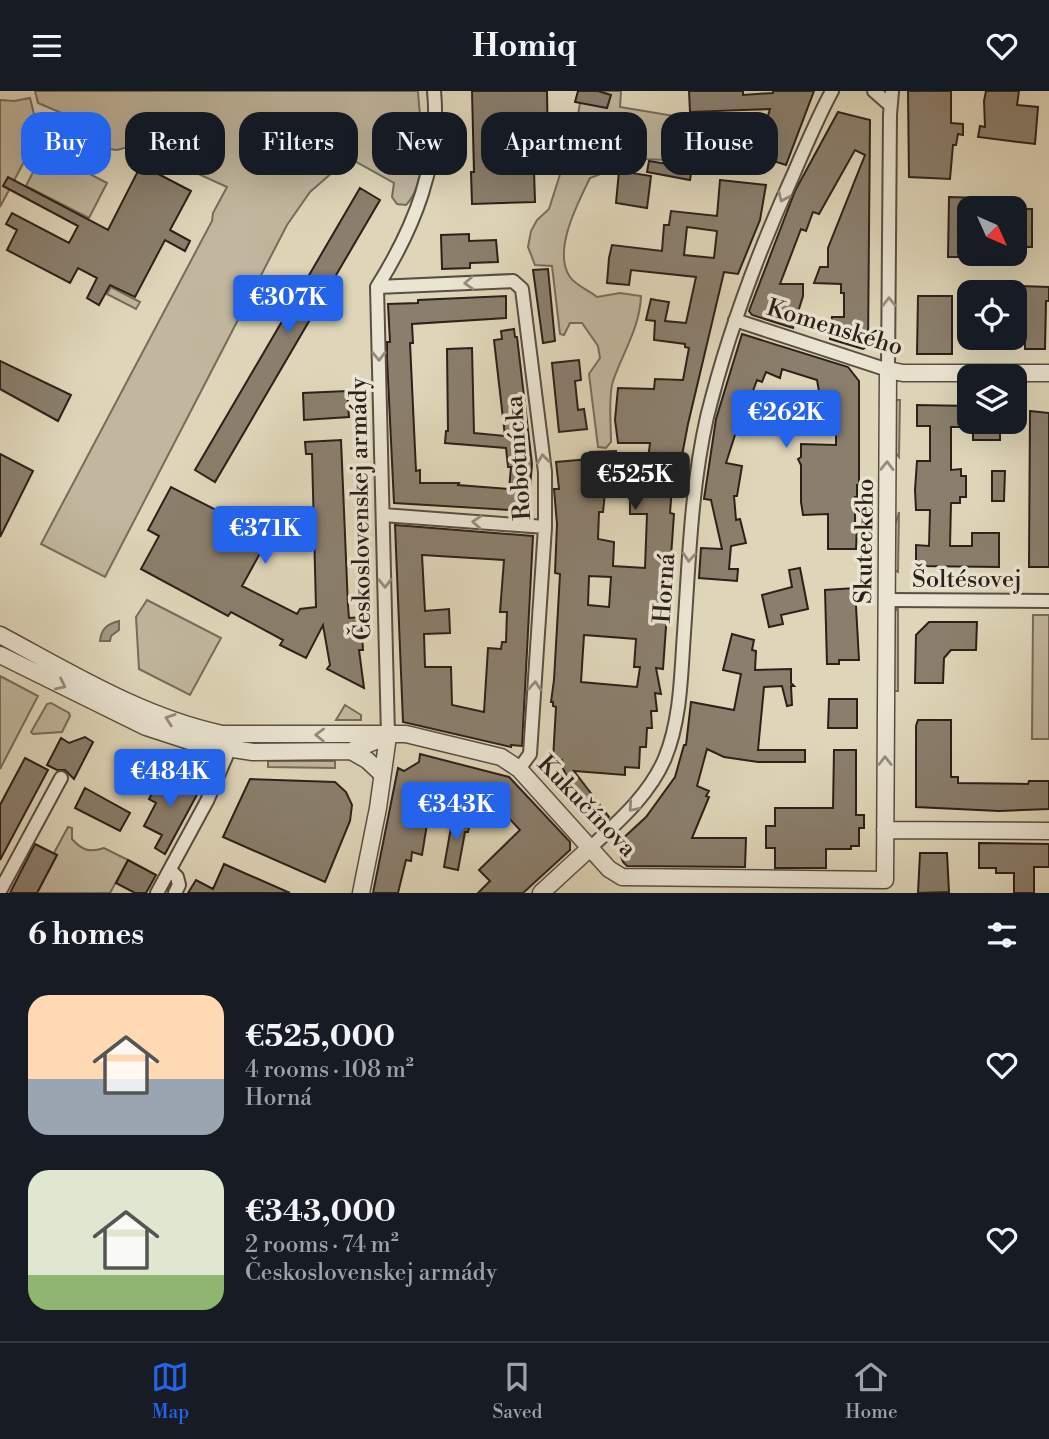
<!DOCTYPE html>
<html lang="en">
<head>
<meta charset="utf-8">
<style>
	body { margin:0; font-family:"Libre Bodoni",serif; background:#20242c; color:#f1f3f6; height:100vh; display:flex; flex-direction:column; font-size:26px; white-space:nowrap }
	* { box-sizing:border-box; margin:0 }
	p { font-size:23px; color:#9ea1a6 }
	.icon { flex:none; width:38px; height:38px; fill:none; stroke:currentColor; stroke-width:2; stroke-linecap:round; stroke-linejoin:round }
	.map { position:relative; height:802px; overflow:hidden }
	.details { display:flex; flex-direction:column; background:#171b24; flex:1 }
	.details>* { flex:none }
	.top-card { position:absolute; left:21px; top:21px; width:1008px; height:63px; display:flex; gap:14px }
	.needle { width:46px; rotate:135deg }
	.buttons { position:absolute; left:957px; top:105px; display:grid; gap:14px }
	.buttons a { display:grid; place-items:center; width:70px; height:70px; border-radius:14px; background:#171b24; box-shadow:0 7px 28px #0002; font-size:35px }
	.price { position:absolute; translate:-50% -60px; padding:0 16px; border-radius:7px; background:#2563eb; color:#fff; font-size:23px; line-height:46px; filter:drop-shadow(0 2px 4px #0008) }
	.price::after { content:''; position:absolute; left:50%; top:42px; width:21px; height:16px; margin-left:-10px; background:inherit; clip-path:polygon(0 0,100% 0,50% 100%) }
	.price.on { background:#222; color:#fff }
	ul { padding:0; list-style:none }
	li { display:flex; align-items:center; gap:21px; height:175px; padding:0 28px }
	li span { display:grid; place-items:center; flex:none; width:196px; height:140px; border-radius:21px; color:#555 }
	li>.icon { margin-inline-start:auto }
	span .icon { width:84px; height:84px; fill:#fffc; stroke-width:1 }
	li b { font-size:30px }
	h2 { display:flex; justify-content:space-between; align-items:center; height:84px; padding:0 28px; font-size:30px }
	.pill { padding:0 24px; border-radius:21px; background:#171b24; box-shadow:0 7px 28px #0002; font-size:24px; line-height:63px }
	.pill.on { background:#2563eb; color:#fff }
	header { display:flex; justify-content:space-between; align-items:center; height:91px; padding:0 28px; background:#171b24; font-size:32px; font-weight:700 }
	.tab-bar { display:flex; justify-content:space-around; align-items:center; height:98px; border-top:2px solid #363941; background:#171b24; font-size:19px; color:#9ea1a6 }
	.tab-bar a { display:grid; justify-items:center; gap:4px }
	.tab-bar .on { color:#2563eb }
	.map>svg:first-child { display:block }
</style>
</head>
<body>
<header><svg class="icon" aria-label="menu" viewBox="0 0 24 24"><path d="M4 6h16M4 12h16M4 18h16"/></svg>Homiq<svg class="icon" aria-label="heart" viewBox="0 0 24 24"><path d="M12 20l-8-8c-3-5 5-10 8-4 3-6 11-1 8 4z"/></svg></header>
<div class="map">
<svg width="1049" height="802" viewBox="0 0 1049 802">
	<rect width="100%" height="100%" fill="#dfd6b9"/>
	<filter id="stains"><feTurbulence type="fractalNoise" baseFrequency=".00286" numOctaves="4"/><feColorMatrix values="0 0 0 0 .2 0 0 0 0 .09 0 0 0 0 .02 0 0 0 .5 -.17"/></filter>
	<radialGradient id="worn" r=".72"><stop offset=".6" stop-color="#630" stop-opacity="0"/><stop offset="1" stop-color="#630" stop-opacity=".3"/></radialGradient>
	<!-- green -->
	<path fill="#c1b79e" stroke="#776c5c" stroke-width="2" d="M35,0H418C420,33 430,89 406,114L397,113L392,106L394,92L349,67L310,101L287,134L105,486L41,453L212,130L213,122L227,96L135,54L117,59L91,56L74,45L69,28L64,23L38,12Z
		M582,0H621L620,16L686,27L759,28L751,48L731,46L719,64L698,70L640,68L590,87C578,112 552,160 570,186C575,194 590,200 597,206L620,202L641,205C640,236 623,261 613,290C608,305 611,334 611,351L606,357L598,356L589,283L600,267L598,255L582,232H570L564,244L560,243L552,175L535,174L528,156L531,140L537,129L549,118L577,30Z
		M30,7L35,27L43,35L0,116V9L14,10Z
		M44,59L107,92L89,127L26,95Z
		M111,196L140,211L136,218L107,203Z
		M897,309H900L899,366L895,361V311Z
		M899,421L898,481L894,479V438Z
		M147,509L221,547L190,604L139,578L136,526Z
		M898,517V600H892L893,522Z
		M1033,524H1049V648H1032Z
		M0,585L38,605L0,678Z
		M51,612L69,622L70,625L62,641L33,643L31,641L47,613Z
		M345,614L361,624V629H336Z
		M268,670H335V677L268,676Z
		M68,736L72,737V748C82,759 89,762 104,757L128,769L110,802H37L57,764L54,762Z"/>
	<!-- water -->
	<path fill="#a29883" stroke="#736859" stroke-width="2" d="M119,530V539L111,545L110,550H100C101,538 107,533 119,530Z"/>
	<!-- building -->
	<path fill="#8a7f6d" stroke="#2d201a" stroke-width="2" fill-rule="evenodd" d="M472,0H547L548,65L541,66L542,78L534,79L535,111L472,113L471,81H474Z
		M578,0H598L611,4L607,17L575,11Z
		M689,0H743V4L773,2V0H814L786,74L742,60L740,68L729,65L732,57L727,56L730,47L758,55L770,18L690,21Z
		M908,0H951V32L963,33V44L958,43L956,54H953L950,88L909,86Z
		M986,0H1019L1017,14L1038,16L1035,53L978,46L980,35L985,36L984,10Z
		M838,21L870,29L868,255L863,258L830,248L832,226H844V202H841V193L814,192L820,176H828V157L865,64L855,59L819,123L813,121L806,140L801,138L780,193H803V205L793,237L752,224L749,220L795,100Z
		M649,70L692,77L690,89L647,81Z
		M141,74L191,100L170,139L190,150L185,160L165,149L135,206L110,194L99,214L87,207L97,187L78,177L70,192L7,159L17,139L6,133L12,122L69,152L78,135L3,95L8,86L108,139Z
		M619,80L651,85L647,117L616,112Z
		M720,89L766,94L760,129L738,183L724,181L688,333L676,396H672L670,422L674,423L663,578L656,577L661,603L655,602L657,620H651L652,637H647L646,656H640L639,677L625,676V684L574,680L609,726L607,728L585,713L577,703L562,676L564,675L562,669H553L556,616L553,615V611H551L554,589L560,483L555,482L557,433L554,398H559L556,371L590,368V361L616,360L617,403L605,402L603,421H599L598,448L614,451L613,475L645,477L647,423H630V396L637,395V389H653L657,370L648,368L650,352H618L615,329L618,297L654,298L655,288L683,289L689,257L685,256V253L654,249L655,230L646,229L651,208L656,209L669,211L665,230L686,232L696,186L631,179L629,194L607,192L609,167L612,154L662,160L664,134H669L671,120L717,125ZM687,136L717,140L714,167L684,164ZM589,485L611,486L609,516L588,514ZM584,544L636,548L634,576H640L637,596L581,591Z
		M360,97L380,109L215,391L195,379Z
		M949,106L983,107V117H970V166H948Z
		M1015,118H1032V156H1015Z
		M469,143V150L496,149L498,171L470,172V177L442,178L441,144Z
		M548,178L555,250L543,252L533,179Z
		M1020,195L1049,196V210H1046L1045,258H1025V223H1015V202H1020Z
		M506,205V227L412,233L413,252H410L416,380L420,379V392H459L458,394L509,398L511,376H508L506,357L445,352L446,340H448L447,258L472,257L474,342L505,345L494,249L502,248L501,240L514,238L515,246H517L532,373L528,420L394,412L387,267V251H390L388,213L418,212V209Z
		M918,205H952V263H917Z
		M742,243L848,276L859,290V394H857V406H855V433H857L856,458H828V423L803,424L801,411V374L798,368L801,366V353L836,354V315L826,310L819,300L817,289L782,278L780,287L766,281L762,291L757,289L750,308L745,313L726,372L742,375L737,405H734L736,429L740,428L746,452L731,455L729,478H738L737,490L699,487L701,457L722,458L711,409L704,408L716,328Z
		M579,269L581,289L575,290L578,319L584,318L587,338L559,341L552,272Z
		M0,270L71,304L58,330L0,298Z
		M347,300L349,326L304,329L303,302Z
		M917,314L970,315V336H951V379L961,378V385H966V406H960V412H951L950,455H972V442H999V476L916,475V454L929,455L930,419H916L915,399L917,370H930V335H917Z
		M1030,320L1049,322V476H1029Z
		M973,331H1000V349H973Z
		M341,349L348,515L349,527L361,526L363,559H359L364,597L327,578L330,574L323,534L306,567L280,554L283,549L231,521L228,525L141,478L159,445L148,439L171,396L269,446L242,495L297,523L300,518L316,516L312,363H306L305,351Z
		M0,363L33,380L0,446Z
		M992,380H1005L1004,410H992Z
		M395,434L533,445L522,655L511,654V656L403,631ZM422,464L504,469L500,521H507L506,551H502L501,558L488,557L484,621L452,614L451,576H425L424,543L450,542L449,518L425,520Z
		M800,477L808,518L781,524L783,533L769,536L762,504L792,496L789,479Z
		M855,497L859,569H839V573H827L825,499Z
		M929,531H977L976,559H951L944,567L943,592H915L916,544Z
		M732,543L754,549L752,559L756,560L755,579L791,578V592L794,595H791L792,614L787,615L782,595L764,596L758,659H805V671H758L724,666L707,658L697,695L709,700L706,705L709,706L692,747H746L745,776L627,775L623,771L618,757V752L646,726L675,686L684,654H686L691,611L734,619L741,583L723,579Z
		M829,608H857V637H828Z
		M918,629H951V686H958V692L1028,693L1029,690H1049V718L999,720L916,716V635Z
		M85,646L93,651L74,688L65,679H57L47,674L61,647L69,652Z
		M834,659H856V724H864V737H859V755H851V758H826V777H775V757H766V735H775V717H833Z
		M420,663L509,686L570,751V759L523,802H478L490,790L479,779L520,739L492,709L449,698L451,713L446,726L428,727L422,764L412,761L411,770L406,769L398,802H373L398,677L404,680L419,671Z
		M25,667L48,679L0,769V714Z
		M163,681L199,700L165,763L155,757L162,744L144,735L156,712L149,708Z
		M250,688L335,691L346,701L352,714L350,730L325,791L223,746Z
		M85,697L130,722L120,740L75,717Z
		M453,725L471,728L468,741H465L458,779L444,776Z
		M979,752L1049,753V776H1034V802H1014V782H996V777H979Z
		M35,753L57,764L37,802H10Z
		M920,762H947L949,801L918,802Z
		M128,769L156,784L146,802H135L116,792Z
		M224,773L290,802H188L196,789L213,798Z"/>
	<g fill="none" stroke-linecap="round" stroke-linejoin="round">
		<defs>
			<path id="minor" d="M874,0L890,14
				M377,196L513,190L522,198L545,381V436L530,663L519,678
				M735,229L888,279L890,24L892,0
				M383,424L545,436
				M886,509L1049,510
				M388,645L377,196C414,137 441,71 434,0
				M591,756C619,730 650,703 665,667C681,628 681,583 684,542C689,470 691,397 707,326C728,241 758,161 794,82C806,54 818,26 832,0
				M170,779L177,786L179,794L175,802
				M0,800L61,687
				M157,802L207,710L232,652"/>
			<path id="tertiary" d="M0,544C71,582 142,626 222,643H406L501,666L519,678L609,778L622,786L885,789L888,279L903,282H1049
				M0,564L146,636L195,652L253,661L351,660L380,648
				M351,660L367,669L382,683
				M885,739L1049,740
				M361,802L378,717L388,645
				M541,802L591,756"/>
		</defs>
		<!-- minor casing -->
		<use href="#minor" stroke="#5a4e42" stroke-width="16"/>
		<!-- tertiary casing -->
		<use href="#tertiary" stroke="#5a4e42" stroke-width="19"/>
		<!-- minor -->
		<use href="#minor" stroke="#eae4d2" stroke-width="12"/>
		<!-- tertiary -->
		<use href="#tertiary" stroke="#eae4d2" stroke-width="16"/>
	</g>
	<!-- one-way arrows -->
	<defs><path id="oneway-chevron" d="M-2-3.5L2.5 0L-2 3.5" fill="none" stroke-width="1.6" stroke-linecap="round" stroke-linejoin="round" transform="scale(1.75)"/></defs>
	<g stroke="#958c7f">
		<use href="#oneway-chevron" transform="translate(783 106) rotate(114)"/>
		<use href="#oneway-chevron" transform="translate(469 192) rotate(177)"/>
		<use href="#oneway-chevron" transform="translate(889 211) rotate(-90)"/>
		<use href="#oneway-chevron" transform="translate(379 265) rotate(89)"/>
		<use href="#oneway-chevron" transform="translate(543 368) rotate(-97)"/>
		<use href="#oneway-chevron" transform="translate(887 375) rotate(-89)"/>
		<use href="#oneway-chevron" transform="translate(477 431) rotate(-176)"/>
		<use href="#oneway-chevron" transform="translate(689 466) rotate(94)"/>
		<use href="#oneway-chevron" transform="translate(385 492) rotate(89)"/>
		<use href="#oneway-chevron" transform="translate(61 594) rotate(26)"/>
		<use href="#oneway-chevron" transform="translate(535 595) rotate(-86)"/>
		<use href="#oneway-chevron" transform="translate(170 628) rotate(-161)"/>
		<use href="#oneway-chevron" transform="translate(320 644) rotate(-179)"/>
		<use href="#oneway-chevron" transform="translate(885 670) rotate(-90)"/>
		<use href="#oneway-chevron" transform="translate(633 716) rotate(131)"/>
	</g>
	<g text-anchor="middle" stroke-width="7" stroke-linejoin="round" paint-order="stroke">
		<!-- street labels -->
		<g font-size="24" fill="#2d201a" stroke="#eae4d2">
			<text transform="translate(835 236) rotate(17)" y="8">Komenského</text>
			<text transform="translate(518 367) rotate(-94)" y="8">Robotnícka</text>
			<text transform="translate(360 418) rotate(-91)" y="8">Československej armády</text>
			<text transform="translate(864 450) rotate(-89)" y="8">Skuteckého</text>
			<text x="967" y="496">Šoltésovej</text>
			<text transform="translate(664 497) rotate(-86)" y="8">Horná</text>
			<text transform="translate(587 715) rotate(46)" y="8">Kukučínova</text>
		</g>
	</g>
	<rect width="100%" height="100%" filter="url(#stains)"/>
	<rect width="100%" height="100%" fill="url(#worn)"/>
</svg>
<div class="buttons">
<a><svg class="needle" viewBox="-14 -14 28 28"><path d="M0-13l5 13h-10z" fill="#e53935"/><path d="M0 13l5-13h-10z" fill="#9ea1a6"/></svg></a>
<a><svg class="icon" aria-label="locate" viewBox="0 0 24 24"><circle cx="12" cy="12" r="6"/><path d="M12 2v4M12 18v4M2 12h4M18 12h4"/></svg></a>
<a><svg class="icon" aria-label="layers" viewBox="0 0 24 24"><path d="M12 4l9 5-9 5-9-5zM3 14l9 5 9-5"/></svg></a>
</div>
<b class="price" style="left:288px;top:244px">€307K</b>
<b class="price" style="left:786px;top:359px">€262K</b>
<b class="price on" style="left:635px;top:421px">€525K</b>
<b class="price" style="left:265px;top:475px">€371K</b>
<b class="price" style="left:170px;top:718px">€484K</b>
<b class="price" style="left:456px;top:751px">€343K</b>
<div class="top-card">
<a class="pill on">Buy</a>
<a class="pill">Rent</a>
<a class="pill">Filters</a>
<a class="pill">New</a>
<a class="pill">Apartment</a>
<a class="pill">House</a>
</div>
</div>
<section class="details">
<h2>6 homes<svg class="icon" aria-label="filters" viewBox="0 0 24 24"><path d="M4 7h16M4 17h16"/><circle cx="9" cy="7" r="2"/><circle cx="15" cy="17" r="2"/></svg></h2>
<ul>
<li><span style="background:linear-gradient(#ffd9b3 60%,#9aa5b1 0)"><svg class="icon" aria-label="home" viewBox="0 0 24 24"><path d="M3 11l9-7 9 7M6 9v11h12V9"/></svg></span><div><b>€525,000</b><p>4 rooms · 108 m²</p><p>Horná</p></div><svg class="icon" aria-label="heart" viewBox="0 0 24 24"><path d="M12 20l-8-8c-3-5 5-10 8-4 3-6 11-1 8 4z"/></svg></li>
<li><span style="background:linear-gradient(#dfe7d0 75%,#8fb573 0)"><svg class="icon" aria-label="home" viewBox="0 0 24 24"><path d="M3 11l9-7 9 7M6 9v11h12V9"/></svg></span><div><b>€343,000</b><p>2 rooms · 74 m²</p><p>Československej armády</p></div><svg class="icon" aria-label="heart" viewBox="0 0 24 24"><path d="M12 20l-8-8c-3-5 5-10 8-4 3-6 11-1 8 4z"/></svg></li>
</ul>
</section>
<nav class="tab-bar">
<a class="on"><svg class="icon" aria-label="map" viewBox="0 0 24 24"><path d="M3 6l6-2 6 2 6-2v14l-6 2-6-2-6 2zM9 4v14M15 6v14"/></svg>Map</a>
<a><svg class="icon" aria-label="saved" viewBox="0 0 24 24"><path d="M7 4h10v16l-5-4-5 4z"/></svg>Saved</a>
<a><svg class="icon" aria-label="home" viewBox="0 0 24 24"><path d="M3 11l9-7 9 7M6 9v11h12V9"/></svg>Home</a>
</nav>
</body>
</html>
